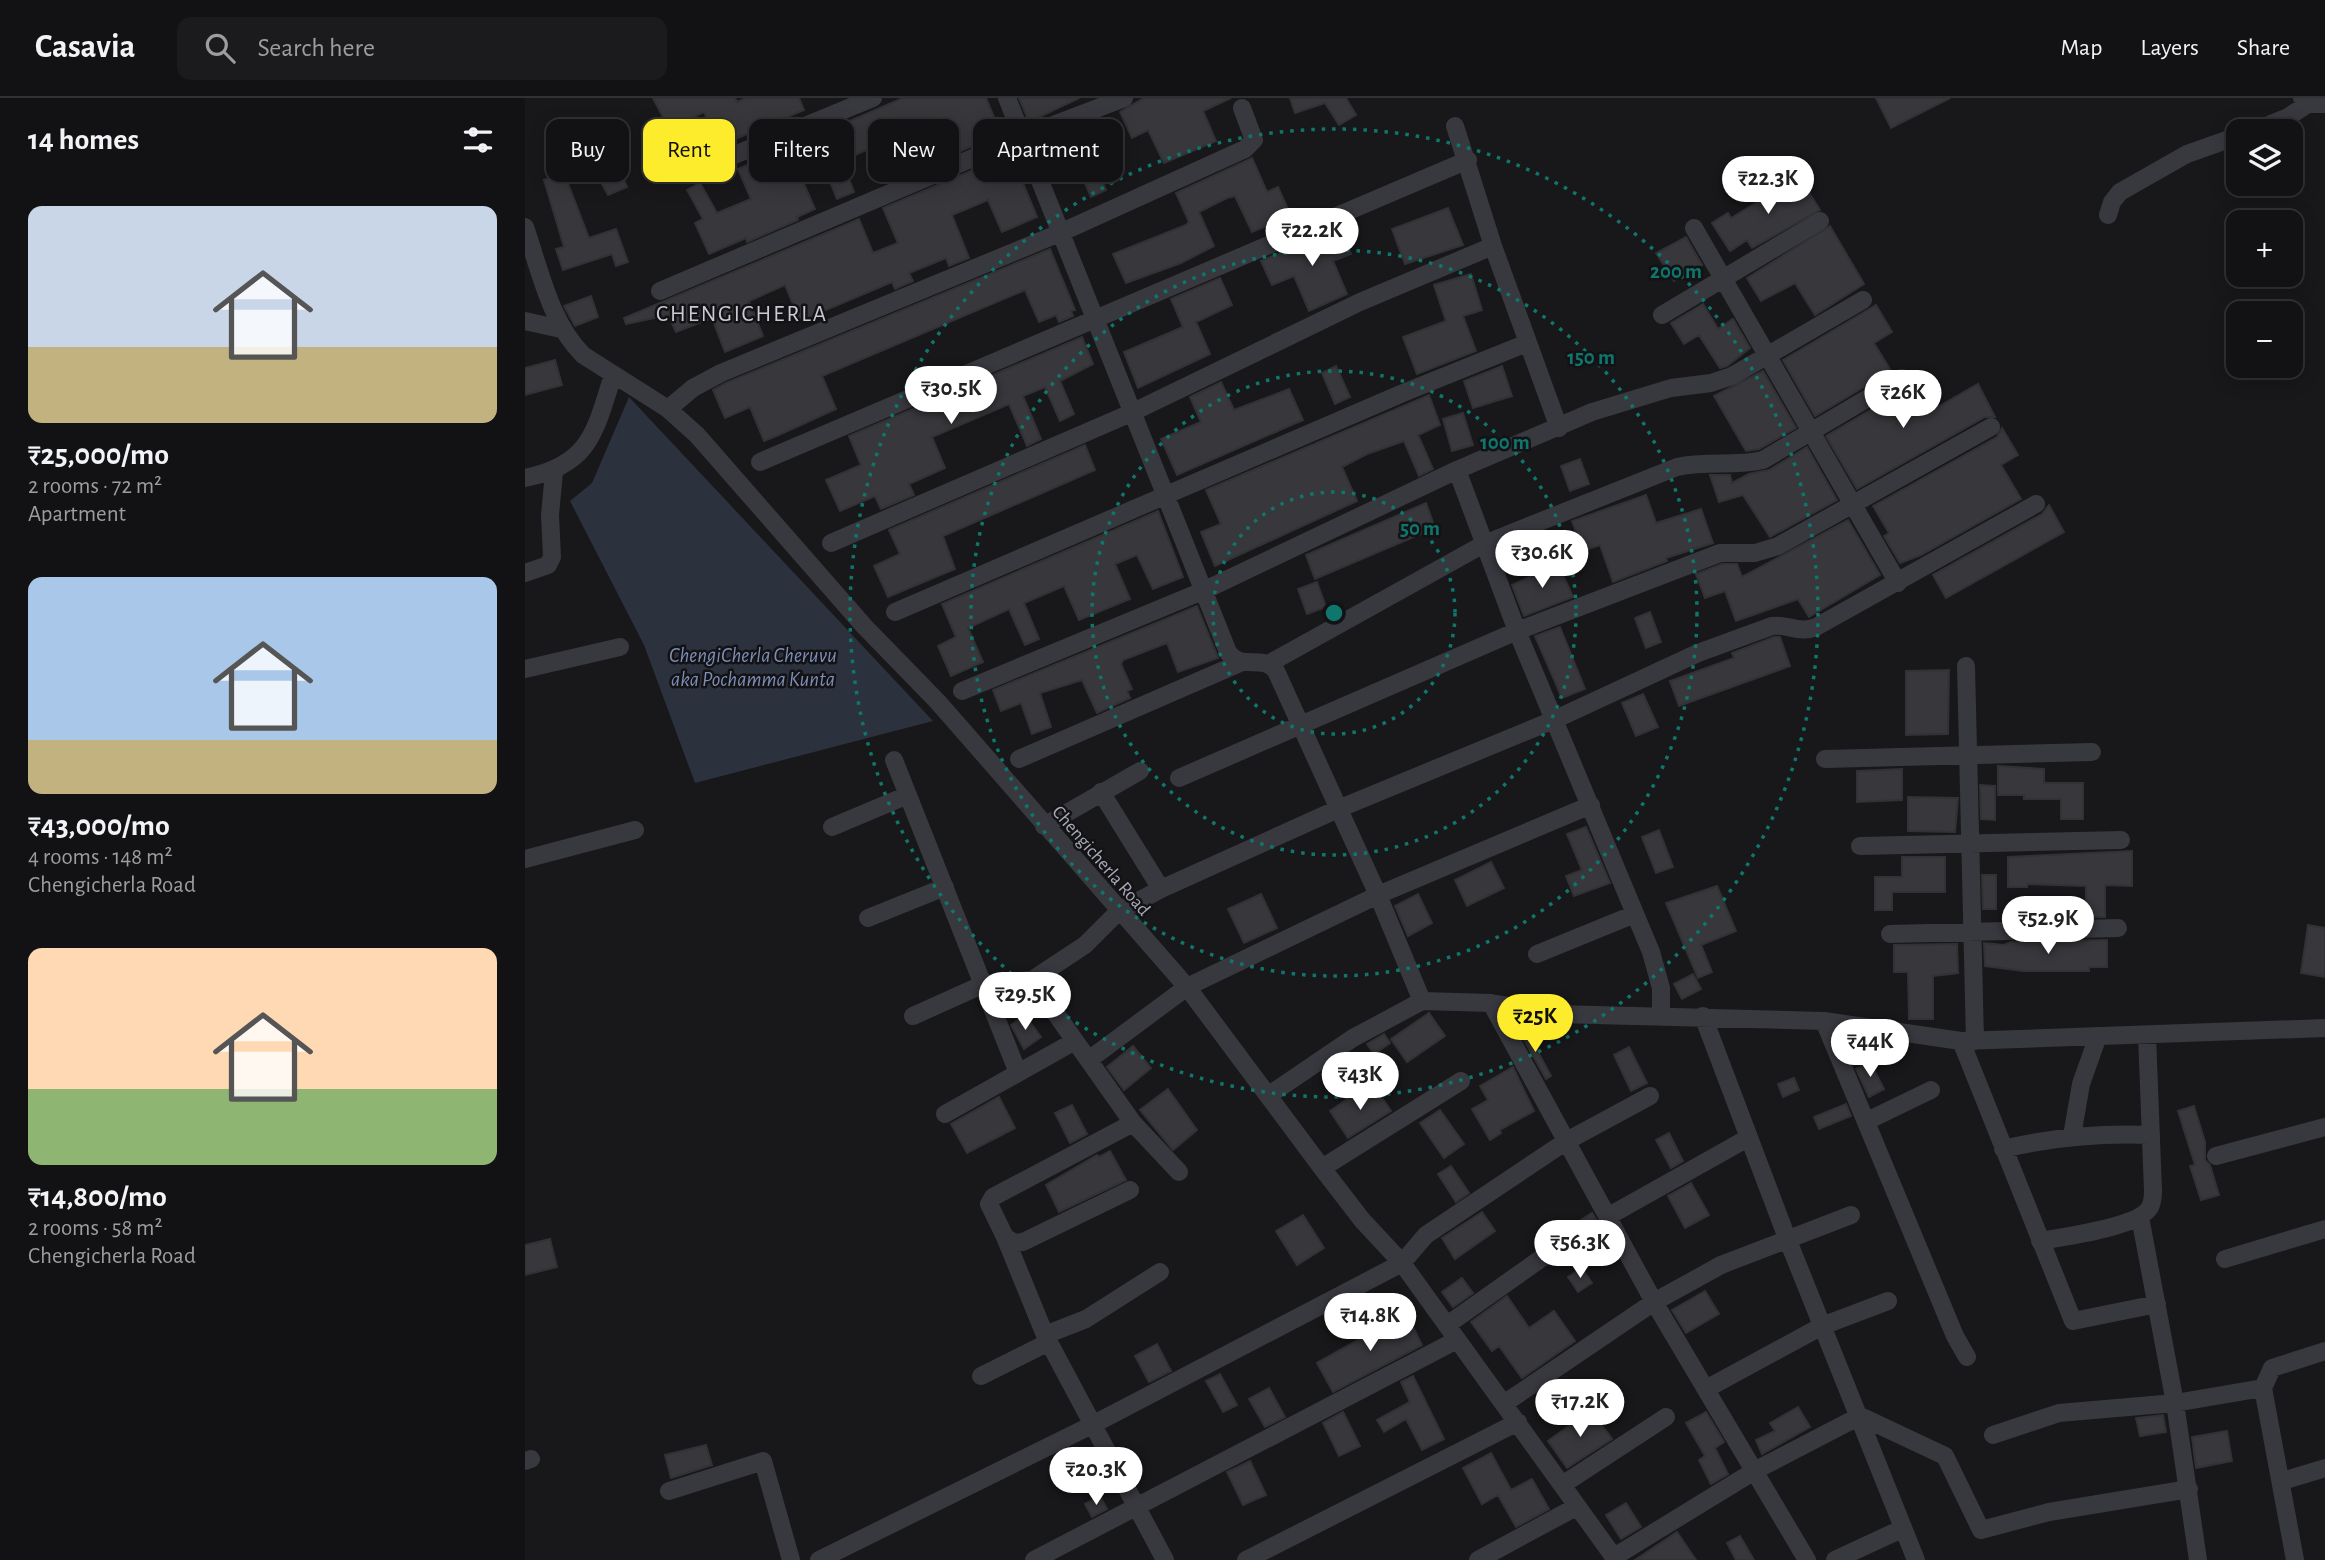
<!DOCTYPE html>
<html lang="en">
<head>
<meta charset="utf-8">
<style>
	body { margin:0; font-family:"Alegreya Sans",sans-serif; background:#1b1a1c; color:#f1f3f6; height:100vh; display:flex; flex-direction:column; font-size:26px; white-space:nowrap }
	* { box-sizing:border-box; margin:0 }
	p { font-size:23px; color:#9c9da0 }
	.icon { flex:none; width:38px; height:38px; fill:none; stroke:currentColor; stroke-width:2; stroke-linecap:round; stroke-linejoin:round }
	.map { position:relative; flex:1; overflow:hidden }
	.details { display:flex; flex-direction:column; background:#121113; width:525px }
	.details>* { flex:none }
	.hud { position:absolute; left:21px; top:21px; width:665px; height:63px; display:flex; gap:14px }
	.controls { position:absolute; left:1701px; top:21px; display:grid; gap:14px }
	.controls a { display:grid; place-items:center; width:77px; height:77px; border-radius:14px; background:#121113; box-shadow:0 4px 18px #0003,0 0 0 2px #313133; font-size:35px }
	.price { position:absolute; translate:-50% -60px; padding:0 16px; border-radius:24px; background:#fff; color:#222; font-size:23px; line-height:46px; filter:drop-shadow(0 2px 4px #0008) }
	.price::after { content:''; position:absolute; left:50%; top:42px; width:21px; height:16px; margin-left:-10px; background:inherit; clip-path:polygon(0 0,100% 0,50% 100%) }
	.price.active { background:#fdec2c; color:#111 }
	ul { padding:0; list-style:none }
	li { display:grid; align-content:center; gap:14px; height:371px; padding:0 28px }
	li span { display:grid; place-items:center; height:217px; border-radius:14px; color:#555 }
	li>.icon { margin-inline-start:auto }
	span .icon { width:126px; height:126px; fill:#fffc; stroke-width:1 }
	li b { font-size:30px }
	h2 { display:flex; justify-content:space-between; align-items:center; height:84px; padding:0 28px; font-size:30px }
	.chip { padding:0 24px; border-radius:14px; background:#121113; box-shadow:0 4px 18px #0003,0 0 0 2px #313133; font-size:24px; line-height:63px }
	.chip.active { background:#fdec2c; color:#111 }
	header { display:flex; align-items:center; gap:42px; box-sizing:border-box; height:98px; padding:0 35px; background:#121113; border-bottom:2px solid #313133 }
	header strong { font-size:33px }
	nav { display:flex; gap:38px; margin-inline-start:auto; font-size:24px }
	.search { width:490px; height:63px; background:#1b1a1c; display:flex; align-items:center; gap:18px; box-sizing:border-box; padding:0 24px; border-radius:14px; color:#9c9da0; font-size:26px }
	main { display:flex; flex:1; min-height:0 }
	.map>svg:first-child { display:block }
</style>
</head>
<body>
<header>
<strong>Casavia</strong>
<div class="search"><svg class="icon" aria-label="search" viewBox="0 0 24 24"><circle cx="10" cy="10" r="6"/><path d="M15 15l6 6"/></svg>Search here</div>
<nav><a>Map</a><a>Layers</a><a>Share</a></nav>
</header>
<main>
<section class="details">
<h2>14 homes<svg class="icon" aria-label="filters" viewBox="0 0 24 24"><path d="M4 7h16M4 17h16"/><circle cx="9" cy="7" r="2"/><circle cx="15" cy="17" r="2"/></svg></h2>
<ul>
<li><span style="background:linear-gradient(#c9d6e8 65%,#c2b280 0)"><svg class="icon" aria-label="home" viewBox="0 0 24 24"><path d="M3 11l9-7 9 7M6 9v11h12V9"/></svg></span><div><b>₹25,000/mo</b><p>2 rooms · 72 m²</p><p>Apartment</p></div></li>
<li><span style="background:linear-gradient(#a9c7e8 75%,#c2b280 0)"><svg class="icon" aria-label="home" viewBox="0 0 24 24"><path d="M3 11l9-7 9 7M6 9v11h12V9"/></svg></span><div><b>₹43,000/mo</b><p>4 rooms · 148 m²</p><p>Chengicherla Road</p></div></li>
<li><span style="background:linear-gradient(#ffd9b3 65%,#8fb573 0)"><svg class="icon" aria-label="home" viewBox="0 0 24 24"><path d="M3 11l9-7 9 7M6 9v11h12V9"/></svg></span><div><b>₹14,800/mo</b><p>2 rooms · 58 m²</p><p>Chengicherla Road</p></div></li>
</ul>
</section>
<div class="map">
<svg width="1800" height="1462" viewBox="0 0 1800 1462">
	<rect width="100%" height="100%" fill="#181719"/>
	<!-- water -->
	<path fill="#2c313e" d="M104,299L408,623L170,685L119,547L45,403L67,385Z"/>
	<!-- building -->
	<path fill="#38373b" stroke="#323135" stroke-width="2" d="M128,0H210L212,4L221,0H274L279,12L194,48L179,14L144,31Z
		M378,0H461L476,36L367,82L352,47L317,63L329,94L312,101L299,69L276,79L290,111L272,119L273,122L222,144L221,140L184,156L170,125L178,121L162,92L175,85L192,115L226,101L213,71Z
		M494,0H554L504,24Z
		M619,0H706L678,13L691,43L639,65L623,32L607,40L595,14Z
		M765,0H821L831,17L814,27L800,5L770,15Z
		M1351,0H1425L1366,30Z
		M573,22L585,49L566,58L581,92L566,99L551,65L525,75L512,45Z
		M486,56L512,119L477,134L463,102L427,117L444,160L424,168L421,160L384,175L388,183L370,191L367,184L275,223L260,187L224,203L238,238L200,254L187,220L151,234L143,217L101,226L99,220L334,121L348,155L373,145L358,110Z
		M88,57L102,89L83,97L66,66Z
		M727,60L742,94L753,89L766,118L727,134L710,98L702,100L674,114L689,148L656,165L601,185L588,156L661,127L664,124L651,95Z
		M39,75L64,140L91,131L103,164L91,168L87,156L38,172L31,151L39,149L19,82Z
		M1274,79L1295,112L1227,150L1222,142L1205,153L1187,125L1203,115L1206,120Z
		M923,110L938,147L880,166L867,131Z
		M1305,128L1339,186L1290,217L1270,185L1236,203L1222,180Z
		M815,129L826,156L808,163L822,196L784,213L769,178L747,187L736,163Z
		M1161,139L1177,167L1149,183L1131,155Z
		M525,151L550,212L546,213L548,218L534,224L531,217L514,224L500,192L297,278L311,311L256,336L239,343L225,309L200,320L188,292L201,285Z
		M946,176L957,212L938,218L951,253L892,276L878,239L921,223L909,187Z
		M695,180L707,207L671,224L685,256L613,290L599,254L658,229L646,201Z
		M66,198L73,219L50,228L39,208Z
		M1178,206L1193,231L1208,221L1225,250L1202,268L1195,270L1174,237L1159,246L1146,225Z
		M1351,207L1367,234L1349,245L1366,273L1290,318L1258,262Z
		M557,239L568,266L535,283L549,316L535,323L520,289L498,298L516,341L502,348L484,306L407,339L420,370L384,386L389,397L356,411L350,398L315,413L301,382L336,367L324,338Z
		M30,262L37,287L0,297V270Z
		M811,268L825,299L810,306L797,275Z
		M977,268L987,298L948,310L939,283Z
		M1238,273L1271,330L1234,351L1221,353L1189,298Z
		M1393,280L1411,310L1453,286L1470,319H1460L1332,391L1301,338L1383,290Z
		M696,284L709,312L764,291L778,322L652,377L636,341L676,324L665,299Z
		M904,297L915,327L893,337L908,371L894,378L879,343L842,356L817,369L832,403L690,468L676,434L696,426L681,392Z
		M938,315L948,347L927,353L918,321Z
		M1477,330L1493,357L1476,367L1496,401L1396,457L1375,465L1359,438L1364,435L1348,408L1472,339Z
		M560,347L570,372L418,438L430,471L363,499L349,468L375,456L364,432Z
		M1282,349L1312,402L1245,439L1218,397L1194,404L1185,377H1205L1207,385L1224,376L1244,372Z
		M1055,361L1064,386L1045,393L1036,368Z
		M1121,397L1131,425L1176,411L1188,445L1141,460L1142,463L1088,484L1075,447L1058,453L1047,423Z
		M901,405L910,430L790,481L781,457Z
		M1524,407L1539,434L1421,500L1408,477L1517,416Z
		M633,413L658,479L628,491L612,457L590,466L605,501L554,522L539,488L499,505L514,541L500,547L484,511L443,530L458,564L426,578L413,548L431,539L417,506Z
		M1323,422L1355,477L1284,519L1273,501L1211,523L1200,493L1180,500L1171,476L1197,466H1212L1217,479Z
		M1033,466L1048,499L999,518L987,487Z
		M792,484L801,509L782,516L773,491Z
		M672,508L693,560L653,574L642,545L598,562L596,566L607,591L602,593L605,600L572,615L557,582L515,595L526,629L507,636L496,605L476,613L468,592Z
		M1125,514L1136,544L1121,550L1110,520Z
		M1035,529L1060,591L1037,600L1010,538Z
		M1249,539H1255L1265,568L1154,608L1145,583L1209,560L1207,555Z
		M1424,572L1423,636L1381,637V573Z
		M1118,596L1133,629L1111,638L1097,605Z
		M1473,668L1519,671V685H1558V721H1536V701H1499V697H1473Z
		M1377,671V702L1332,704V673Z
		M1455,687L1470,688V722L1456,721Z
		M1383,699L1433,700L1430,734L1383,733Z
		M1061,729L1085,785L1049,798L1041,778L1057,772L1042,736Z
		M1134,732L1148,769L1131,775L1117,739Z
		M1607,753V788L1580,787V819H1561V788L1502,786V789H1483V759Z
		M1377,759H1420V794H1367V812H1350V779H1377Z
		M966,764L979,790L942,808L930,782Z
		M1457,777H1471V811H1458Z
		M1192,788L1211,833L1176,847L1187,874L1173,880L1141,805Z
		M736,796L752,830L719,845L703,811Z
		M893,796L907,825L883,838L870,808Z
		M1783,827L1800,830V879L1776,875Z
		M1582,842V869H1564V873H1499L1460,868L1459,845L1479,847L1486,844Z
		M1432,846L1433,875L1408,878V921H1384L1383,874H1369V847Z
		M1168,876L1176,891L1157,901L1149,886Z
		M904,915L920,938L882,964L866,941Z
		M500,917L516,939L499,951L486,927Z
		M1001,932L1026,978L1021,981L995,935Z
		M859,936L865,945L849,956L842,946Z
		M608,948L626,970L599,992L582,969Z
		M1104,949L1122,985L1106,993L1089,957Z
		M1345,964L1359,991L1344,999L1331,971Z
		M988,969L1009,1013L975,1032L976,1035L965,1042L947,1011L963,1002L955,988Z
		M1269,980L1274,992L1258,999L1253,986Z
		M850,989L866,1013L823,1040L805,1013L831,995L834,1000Z
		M643,991L672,1032L648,1052L615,1012Z
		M474,999L490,1030L442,1055L426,1026Z
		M1321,1006L1326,1018L1294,1031L1289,1019Z
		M547,1007L562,1036L545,1045L530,1015Z
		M1669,1008L1680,1044V1062L1685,1067L1694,1097L1676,1102L1665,1068L1670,1067L1653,1013Z
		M915,1012L939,1046L919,1060L895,1025Z
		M1144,1035L1158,1063L1146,1070L1131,1042Z
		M585,1053L601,1082L534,1114L521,1087L572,1057L574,1059Z
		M926,1068L944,1095L931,1104L913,1076Z
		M1166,1085L1184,1117L1160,1130L1143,1098Z
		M957,1114L970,1133L930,1161L917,1140Z
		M1067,1115L1074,1126L1049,1142L1043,1135L1037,1134Z
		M778,1117L799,1150L772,1167L751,1133Z
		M25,1141L32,1169L0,1177V1147Z
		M1057,1170L1067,1185L1053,1194L1043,1179Z
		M937,1180L948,1195L928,1209L917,1194Z
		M1180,1193L1194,1216L1161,1235L1147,1212Z
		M982,1198L1004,1230L1029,1213L1050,1243L997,1280L974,1248L967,1253L946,1224Z
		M881,1215L897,1247L808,1294L792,1265Z
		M632,1246L646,1273L624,1284L610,1258Z
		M695,1276L712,1307L698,1314L681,1283Z
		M888,1278L919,1341L897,1352L881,1321L859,1334L852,1322L885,1304L876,1284Z
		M744,1290L760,1319L740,1329L724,1301Z
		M1273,1309L1285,1329L1237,1356L1231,1342L1250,1333L1245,1325Z
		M1066,1312L1087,1341L1042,1370L1023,1343Z
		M818,1314L835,1348L814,1358L798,1325Z
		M1181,1314L1199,1344L1190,1350L1203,1376L1186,1386L1174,1362L1180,1358L1161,1325Z
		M1638,1317L1641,1334L1615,1338L1611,1320Z
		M1702,1333L1707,1363L1671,1370L1667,1339Z
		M181,1347L187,1367L146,1380L140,1357Z
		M966,1355L986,1392L1007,1381L1024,1411L991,1429L973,1397L957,1406L938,1370Z
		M725,1363L741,1397L718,1407L702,1374Z
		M575,1398L582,1411L567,1419L560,1406Z
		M1101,1405L1116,1429L1096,1441L1081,1417Z
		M1152,1434L1171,1462H1110Z
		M1215,1438L1229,1462H1211L1202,1445Z"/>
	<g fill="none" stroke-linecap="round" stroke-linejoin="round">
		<!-- minor -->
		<path stroke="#38383f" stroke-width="18" d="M482,0L703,554C715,574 738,555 751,573L853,797L897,903
			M1777,0L1783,6H1800
			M930,28L968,148L1034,330
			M1729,33L1763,19L1783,6
			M202,60L348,0
			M1583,117L1587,104L1595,94L1662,56L1713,38
			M0,129C15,172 25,224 58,257L143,311L172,337L339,528L413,604L662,889L797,1070L837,1122L877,1165L1091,1462
			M1169,130L1373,485
			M135,193L497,39L599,0
			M1137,217L1295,123
			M0,223L36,231
			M143,311L168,290L196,275L537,134L720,51L729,42L717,10
			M235,364L943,62
			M932,372L992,533L1126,854L1136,890V918
			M0,380C65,367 70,334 88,277
			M306,445L606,315L835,204L968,148
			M0,475L23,467L27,459L25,417L29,374
			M370,514L878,295L1002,245
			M745,565L959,446L1152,369C1183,362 1209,369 1238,362L1377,280
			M1441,568L1450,943
			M0,571L95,549
			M437,593L680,492L932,372L1067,314L1146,290L1186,285L1207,278L1338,202
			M494,661L715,565
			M1300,661L1567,654
			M369,662L493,975
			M654,680L992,533L1195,455H1230L1253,448L1466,329
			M576,694L636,791
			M519,728L615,673
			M307,729L383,697
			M1335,748L1596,742
			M0,761L110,732
			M343,820L420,789
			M1365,836L1593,830
			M1012,856L1110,816
			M507,882L608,1025L654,1074
			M966,905L1129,1204L1282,1462
			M388,918L459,886L507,882L560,847L593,814L636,791L813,711L1031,621L1173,555L1247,528C1263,526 1275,536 1291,529L1511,406
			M1178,918L1262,1140L1391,1462
			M1299,923L1430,1238L1442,1259
			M1436,943L1548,1223L1632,1206
			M565,961L662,889L853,797L1066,707
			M744,997L828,940L897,903L966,905L1031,916L1299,923L1436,943L1800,930
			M420,1016L550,943
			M1342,1023L1406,992
			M1547,1038L1556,986L1573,938
			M1478,1051C1528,1039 1575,1035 1626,1037
			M1691,1058L1800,1029
			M797,1070L936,983
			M605,1092L498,1144L489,1145L480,1139L464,1106L468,1099L608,1025
			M1082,1119L1223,1040
			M1615,1119L1650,1305L1673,1462
			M480,1139L520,1237
			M1515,1143C1537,1139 1615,1129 1625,1109C1627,1105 1628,1097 1628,1093L1622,937
			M1700,1161L1800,1131
			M635,1174L561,1221L520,1237L640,1462
			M922,1227L1038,1145
			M456,1278L524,1244
			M1181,1291L1297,1228L1363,1203
			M980,1305L1129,1204L1196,1167L1326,1117
			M1468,1337L1534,1315L1650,1305L1738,1290
			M0,1363L6,1361
			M1757,1383L1800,1370
			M1037,1387L1141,1319
			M144,1393L238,1363L266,1462
			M1089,1459L1231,1372L1335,1318L1420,1358L1456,1432L1524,1414L1664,1391
			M294,1462L567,1327L877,1165L901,1137L1040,1044L1125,998
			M509,1462L930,1243
			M721,1462L993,1324
			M953,1462L1051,1409
			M1310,1462L1368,1435
			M1770,1462L1738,1290L1747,1270L1800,1253"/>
	</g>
	<!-- distance rings -->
	<g fill="none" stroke="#0f766e" stroke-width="3.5" stroke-dasharray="3.5 7">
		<circle cx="809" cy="515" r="121"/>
		<circle cx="809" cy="515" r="242"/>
		<circle cx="809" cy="515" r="363"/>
		<circle cx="809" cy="515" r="484"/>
	</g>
	<g text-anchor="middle" stroke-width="5" stroke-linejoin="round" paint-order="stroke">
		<!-- street labels -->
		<g font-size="19" fill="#a8a9ba" stroke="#131214">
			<text transform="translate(577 762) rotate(49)" y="7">Chengicherla Road</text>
		</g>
		<!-- water labels -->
		<g font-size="21" font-style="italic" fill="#7d8db7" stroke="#131214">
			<text x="228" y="564">ChengiCherla Cheruvu<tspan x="228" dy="24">aka Pochamma Kunta</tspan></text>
		</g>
		<!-- quarter labels -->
		<g font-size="23" letter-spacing="2" fill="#cacad6" stroke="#131214">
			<text x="217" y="223">CHENGICHERLA</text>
		</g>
	</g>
	<circle cx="809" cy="515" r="10" fill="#0f766e" stroke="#131214" stroke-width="3.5"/>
	<g font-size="21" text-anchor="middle" font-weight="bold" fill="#0f766e" stroke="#131214" stroke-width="5" stroke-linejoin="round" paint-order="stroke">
		<text x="1151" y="180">200 m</text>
		<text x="1066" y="266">150 m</text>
		<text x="980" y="351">100 m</text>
		<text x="895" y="437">50 m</text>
	</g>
</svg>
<div class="controls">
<a><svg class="icon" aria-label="layers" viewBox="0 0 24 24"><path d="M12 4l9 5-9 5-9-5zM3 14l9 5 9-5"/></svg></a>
<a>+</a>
<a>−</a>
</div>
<b class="price" style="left:1243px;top:118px">₹22.3K</b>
<b class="price" style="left:787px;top:170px">₹22.2K</b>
<b class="price" style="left:426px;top:328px">₹30.5K</b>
<b class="price" style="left:1378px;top:332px">₹26K</b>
<b class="price" style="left:1017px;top:492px">₹30.6K</b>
<b class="price" style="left:1523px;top:858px">₹52.9K</b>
<b class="price" style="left:500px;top:934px">₹29.5K</b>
<b class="price active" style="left:1010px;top:956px">₹25K</b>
<b class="price" style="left:1345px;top:981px">₹44K</b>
<b class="price" style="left:835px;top:1014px">₹43K</b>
<b class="price" style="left:1055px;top:1182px">₹56.3K</b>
<b class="price" style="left:845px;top:1255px">₹14.8K</b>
<b class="price" style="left:1055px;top:1341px">₹17.2K</b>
<b class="price" style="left:571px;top:1409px">₹20.3K</b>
<div class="hud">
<a class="chip">Buy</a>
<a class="chip active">Rent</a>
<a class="chip">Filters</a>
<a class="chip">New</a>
<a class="chip">Apartment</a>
</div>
</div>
</main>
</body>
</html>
